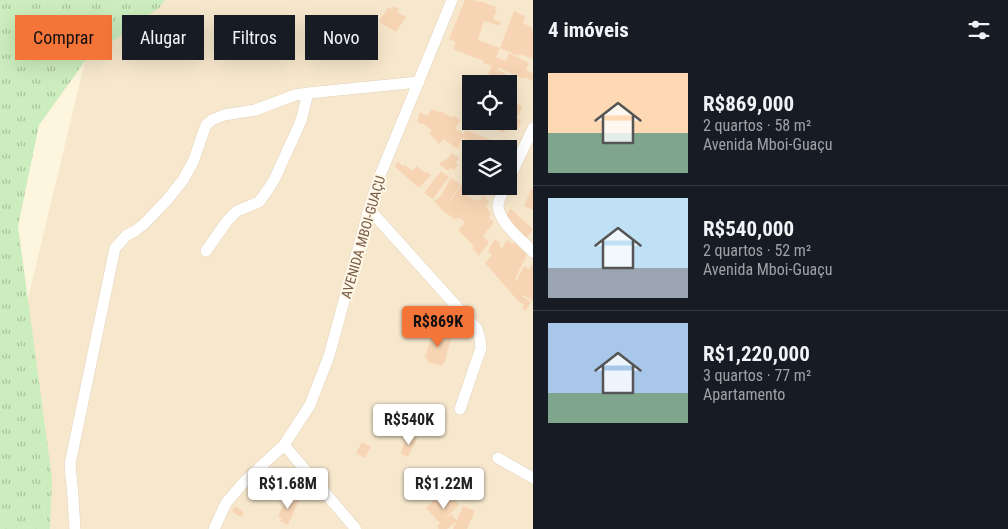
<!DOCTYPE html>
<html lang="pt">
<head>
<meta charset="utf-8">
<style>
	body { margin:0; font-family:"Roboto Condensed",sans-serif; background:#20242c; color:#f1f3f6; height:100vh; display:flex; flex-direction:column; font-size:19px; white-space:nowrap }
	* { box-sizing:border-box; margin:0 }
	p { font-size:16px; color:#9ea1a6 }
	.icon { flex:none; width:28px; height:28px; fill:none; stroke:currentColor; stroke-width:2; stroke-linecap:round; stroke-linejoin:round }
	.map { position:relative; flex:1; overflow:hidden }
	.panel { display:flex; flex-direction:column; background:#171b24; width:475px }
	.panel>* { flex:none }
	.guide { position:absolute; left:15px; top:15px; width:442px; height:45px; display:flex; gap:10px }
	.controls { position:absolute; left:462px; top:75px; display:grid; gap:10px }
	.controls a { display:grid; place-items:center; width:55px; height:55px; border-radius:0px; background:#171b24; box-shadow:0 5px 20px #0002; font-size:25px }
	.price { position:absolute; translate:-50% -42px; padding:0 11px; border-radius:5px; background:#fff; color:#222; font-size:16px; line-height:32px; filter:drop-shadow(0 1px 2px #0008) }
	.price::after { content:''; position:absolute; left:50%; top:30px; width:15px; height:11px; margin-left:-8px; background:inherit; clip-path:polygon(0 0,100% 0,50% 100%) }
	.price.selected { background:#f57438; color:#111 }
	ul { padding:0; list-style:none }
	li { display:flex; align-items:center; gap:15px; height:125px; padding:0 15px }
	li+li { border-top:1px solid #363941 }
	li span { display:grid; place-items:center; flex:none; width:140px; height:100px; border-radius:0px; color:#555 }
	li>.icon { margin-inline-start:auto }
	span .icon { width:60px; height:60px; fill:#fffc; stroke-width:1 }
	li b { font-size:21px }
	h2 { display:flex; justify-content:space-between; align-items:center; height:60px; padding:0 15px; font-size:21px }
	.tag { padding:0 18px; border-radius:0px; background:#171b24; box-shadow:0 5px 20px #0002; font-size:18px; line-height:45px }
	.tag.selected { background:#f57438; color:#111 }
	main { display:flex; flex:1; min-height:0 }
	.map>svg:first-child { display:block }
</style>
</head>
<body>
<main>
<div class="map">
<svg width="533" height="529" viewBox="0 0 533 529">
	<defs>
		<pattern id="park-tufts" width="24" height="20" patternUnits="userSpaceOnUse" patternTransform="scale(1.25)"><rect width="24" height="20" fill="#ccedbd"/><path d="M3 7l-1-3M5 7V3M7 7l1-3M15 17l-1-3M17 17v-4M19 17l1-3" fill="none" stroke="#aac39b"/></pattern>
	</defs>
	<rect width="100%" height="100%" fill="#fef5df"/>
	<!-- residential -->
	<path fill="#f7e8cd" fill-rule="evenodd" d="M137,0H533V529H0V415L85,61ZM471,84H509V121H471ZM471,149H509V186H471Z"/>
	<!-- park -->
	<path fill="url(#park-tufts)" d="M0,0H165L159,8L85,61L39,125L18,226L52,478L50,529H0Z"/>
	<!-- building -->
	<path fill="#f7d5b4" d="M465,0H473L480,2V1L496,7L495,9L497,10L493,19L501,22L499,26L484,21L478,40L500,48L514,11L525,16L523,23L533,28L532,31L533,32V59L519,54L518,56L500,48L496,57L506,61L509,53L529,63L526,70L533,73V81L523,77V79L498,67L497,70L505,73L501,84H484L492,66L483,63L484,61L453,49L456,42L449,39Z
		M394,6L399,9L397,12L406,17L396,32L379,22L388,7L392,9Z
		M511,101L523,107L518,116L509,112V106Z
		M432,109L439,112L441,111L452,118L454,116L460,120L455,129L464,134L465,130L510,147L509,149H488L462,138L458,149L443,139L439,144L429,133L432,130L422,123L421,125L417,121L420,112L427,116Z
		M516,117L521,120L518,129L499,121H509V118L515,121Z
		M476,121H491L506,127L504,133Z
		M452,153L459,158L456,162L458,165L454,170L451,168L448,171L439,164L444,159L445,161Z
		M397,161L403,166L405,165L412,171L417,166L425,173L426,171L431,175L419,188L395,167Z
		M441,171L449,177L433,199L424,193Z
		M466,177L471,183V186L466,195L475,201L476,199L480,201L483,195L489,202L486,207L491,214L489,218L494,222L483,236L489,242L479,256L472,248L474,246L458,230L465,222L458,217L456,220L444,212L434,201L440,197L451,178L460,184L449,202V203Z
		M531,189L533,190V210L524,206Z
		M510,208L533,229L526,239L505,219Z
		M495,239L501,244L499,246L502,248L507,240L513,244L514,242L527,255L515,279L517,280L524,266L529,269L533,263V301L523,295L522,296L531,302L526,311L522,308L524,305L519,302L485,263L492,255L488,251Z
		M433,331L452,336L444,364H442V366L428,362V359L425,358Z
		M417,418L425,420L420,433L413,430Z
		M410,435L417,438L408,457L401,454L404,443L406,444Z
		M362,442L371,447L365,458L356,453Z
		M274,481L280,488L266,500L260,493Z
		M447,490L459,505L443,520L451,514L457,521L447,529H439L437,526L440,523L426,508L439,495L440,496Z
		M288,495L299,500L288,525L280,521L282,518L278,516Z
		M235,506L244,512L241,517L232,512Z
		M463,506L475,511L467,529H453Z"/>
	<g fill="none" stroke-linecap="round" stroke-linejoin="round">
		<defs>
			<path id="minor" d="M509,179L533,128
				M505,186C503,192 499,199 498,205C498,222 522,240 533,252
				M369,209L477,329L480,339L481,348L460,409
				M206,251L227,221L237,211L259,202L269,188L275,178L301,121L308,93
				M284,445L356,529
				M498,458L533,478
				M75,529L73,497L70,464L115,248L127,235L135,231L144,224L167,200L183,180L193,162L206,125L212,120L224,115L255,110L295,95L308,93L419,82
				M214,529L226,503L244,482L284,445L310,405L329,356L369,209L379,178L452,0"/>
		</defs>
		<!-- minor casing -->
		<use href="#minor" stroke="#e3d2bb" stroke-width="12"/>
		<!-- minor -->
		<use href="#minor" stroke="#fff" stroke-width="11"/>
	</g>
	<g text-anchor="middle" stroke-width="4" stroke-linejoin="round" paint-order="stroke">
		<!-- street labels -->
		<g font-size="14" fill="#775b45" stroke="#fff8e8">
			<text transform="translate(363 237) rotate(-74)" y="5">AVENIDA MBOI-GUAÇU</text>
		</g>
	</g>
</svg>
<div class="controls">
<a><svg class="icon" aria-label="locate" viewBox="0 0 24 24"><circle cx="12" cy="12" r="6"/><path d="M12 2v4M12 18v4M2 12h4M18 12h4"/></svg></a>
<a><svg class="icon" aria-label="layers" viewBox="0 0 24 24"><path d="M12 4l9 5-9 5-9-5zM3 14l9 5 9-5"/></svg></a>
</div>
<b class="price selected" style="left:438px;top:348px">R$869K</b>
<b class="price" style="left:409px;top:446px">R$540K</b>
<b class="price" style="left:288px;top:510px">R$1.68M</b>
<b class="price" style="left:444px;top:510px">R$1.22M</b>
<div class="guide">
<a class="tag selected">Comprar</a>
<a class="tag">Alugar</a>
<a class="tag">Filtros</a>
<a class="tag">Novo</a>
</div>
</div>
<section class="panel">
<h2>4 imóveis<svg class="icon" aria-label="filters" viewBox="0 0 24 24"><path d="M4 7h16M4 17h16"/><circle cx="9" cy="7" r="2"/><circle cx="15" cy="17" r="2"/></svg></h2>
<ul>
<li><span style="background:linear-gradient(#ffd9b3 60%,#7fa58c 0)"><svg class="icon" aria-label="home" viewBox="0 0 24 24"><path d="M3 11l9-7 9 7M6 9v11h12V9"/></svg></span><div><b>R$869,000</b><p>2 quartos · 58 m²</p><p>Avenida Mboi-Guaçu</p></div></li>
<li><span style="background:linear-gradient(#bfe0f5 70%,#9aa5b1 0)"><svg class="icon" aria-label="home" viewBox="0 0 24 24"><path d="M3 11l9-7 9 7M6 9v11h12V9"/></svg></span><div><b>R$540,000</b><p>2 quartos · 52 m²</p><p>Avenida Mboi-Guaçu</p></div></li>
<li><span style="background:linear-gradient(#a9c7e8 70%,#7fa58c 0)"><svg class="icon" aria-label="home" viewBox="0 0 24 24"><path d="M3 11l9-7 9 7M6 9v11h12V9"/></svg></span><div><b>R$1,220,000</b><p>3 quartos · 77 m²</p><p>Apartamento</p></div></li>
</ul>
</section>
</main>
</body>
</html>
